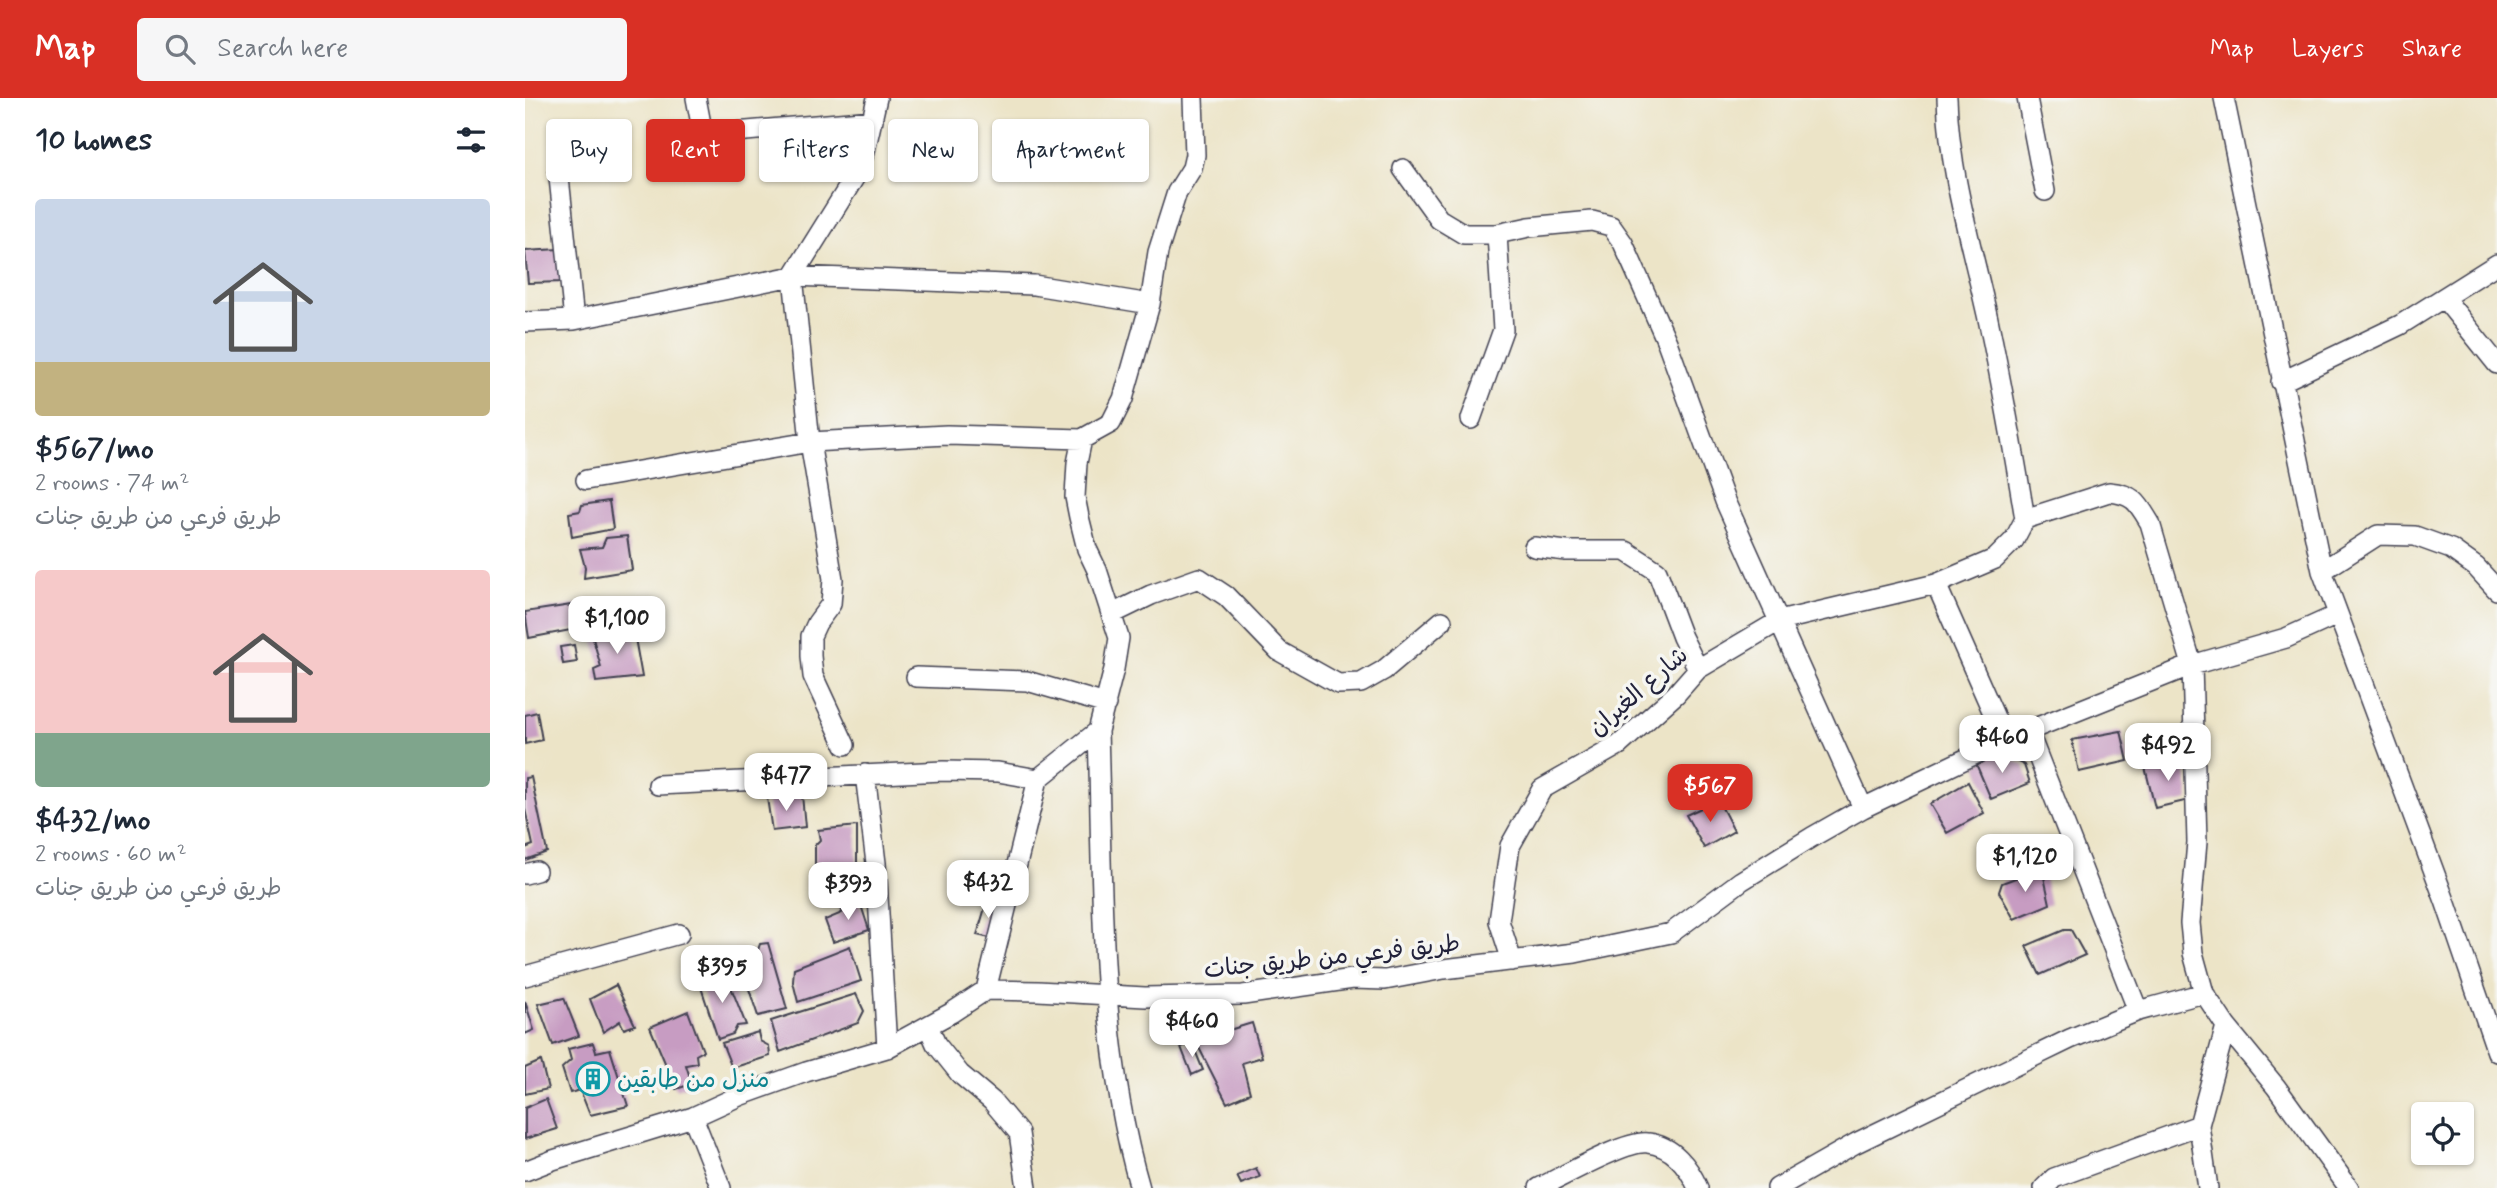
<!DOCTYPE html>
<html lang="en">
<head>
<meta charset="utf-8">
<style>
	body { margin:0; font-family:Mynerve,"Playpen Sans Arabic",sans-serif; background:#f6f6f7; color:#1f2937; height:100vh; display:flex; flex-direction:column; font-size:26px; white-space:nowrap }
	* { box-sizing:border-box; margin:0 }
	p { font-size:23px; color:#747a83 }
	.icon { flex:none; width:38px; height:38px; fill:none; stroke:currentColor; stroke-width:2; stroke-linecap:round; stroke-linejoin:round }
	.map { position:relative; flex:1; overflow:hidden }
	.sheet { display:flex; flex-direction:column; background:#fff; width:525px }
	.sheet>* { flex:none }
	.hud { position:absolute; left:21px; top:21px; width:665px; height:63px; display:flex; gap:14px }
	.tools { position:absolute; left:1886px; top:1004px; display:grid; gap:14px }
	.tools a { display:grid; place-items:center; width:63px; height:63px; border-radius:7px; background:#fff; box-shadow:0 2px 5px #0004; font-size:35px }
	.price { position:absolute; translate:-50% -60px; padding:0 16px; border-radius:14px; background:#fff; color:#222; font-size:23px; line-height:46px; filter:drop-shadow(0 2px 4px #0008) }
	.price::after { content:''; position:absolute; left:50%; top:42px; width:21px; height:16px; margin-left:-10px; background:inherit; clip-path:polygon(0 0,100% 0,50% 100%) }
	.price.selected { background:#d93025; color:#fff }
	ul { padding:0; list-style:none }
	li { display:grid; align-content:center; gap:14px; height:371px; padding:0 35px }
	li span { display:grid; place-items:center; height:217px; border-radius:7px; color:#555 }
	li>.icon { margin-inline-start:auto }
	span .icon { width:126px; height:126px; fill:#fffc; stroke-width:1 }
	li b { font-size:30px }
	h2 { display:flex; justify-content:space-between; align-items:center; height:84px; padding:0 35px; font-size:30px }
	.tag { padding:0 24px; border-radius:7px; background:#fff; box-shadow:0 2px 5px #0004; font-size:24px; line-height:63px }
	.tag.selected { background:#d93025; color:#fff }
	header { display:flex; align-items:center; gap:42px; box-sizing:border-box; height:98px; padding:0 35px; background:#d93025; color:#fff }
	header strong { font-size:33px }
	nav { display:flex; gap:38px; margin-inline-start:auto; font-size:24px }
	.search { width:490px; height:63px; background:#f6f6f7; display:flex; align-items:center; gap:18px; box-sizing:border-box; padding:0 24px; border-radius:7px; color:#747a83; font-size:26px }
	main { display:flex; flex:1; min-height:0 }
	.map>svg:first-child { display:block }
</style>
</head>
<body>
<header>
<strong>Map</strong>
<div class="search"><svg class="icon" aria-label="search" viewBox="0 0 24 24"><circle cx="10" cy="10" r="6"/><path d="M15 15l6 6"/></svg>Search here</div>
<nav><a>Map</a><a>Layers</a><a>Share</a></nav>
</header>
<main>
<section class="sheet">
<h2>10 homes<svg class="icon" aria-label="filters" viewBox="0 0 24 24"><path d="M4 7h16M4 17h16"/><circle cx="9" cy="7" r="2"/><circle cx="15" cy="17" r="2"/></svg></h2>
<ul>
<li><span style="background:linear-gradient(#c9d6e8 75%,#c2b280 0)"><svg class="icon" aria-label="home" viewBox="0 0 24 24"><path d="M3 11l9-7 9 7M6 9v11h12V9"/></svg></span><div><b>$567/mo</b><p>2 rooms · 74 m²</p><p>طريق فرعي من طريق جنات</p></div></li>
<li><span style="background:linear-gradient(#f6c9c9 75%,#7fa58c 0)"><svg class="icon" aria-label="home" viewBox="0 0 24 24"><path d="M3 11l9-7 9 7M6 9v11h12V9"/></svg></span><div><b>$432/mo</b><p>2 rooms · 60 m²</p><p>طريق فرعي من طريق جنات</p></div></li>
</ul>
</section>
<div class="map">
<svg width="1972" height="1090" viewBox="0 0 1972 1090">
	<rect width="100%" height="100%" fill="#f6f6f2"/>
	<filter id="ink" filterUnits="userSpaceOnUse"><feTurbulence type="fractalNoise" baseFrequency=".0143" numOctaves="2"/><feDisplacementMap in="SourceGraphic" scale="14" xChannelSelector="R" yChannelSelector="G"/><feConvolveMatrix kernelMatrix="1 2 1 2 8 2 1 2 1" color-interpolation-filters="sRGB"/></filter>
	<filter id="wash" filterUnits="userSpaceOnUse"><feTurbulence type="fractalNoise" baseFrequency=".00686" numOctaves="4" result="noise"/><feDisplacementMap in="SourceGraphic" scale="28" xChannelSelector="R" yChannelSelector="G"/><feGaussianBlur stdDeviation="1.57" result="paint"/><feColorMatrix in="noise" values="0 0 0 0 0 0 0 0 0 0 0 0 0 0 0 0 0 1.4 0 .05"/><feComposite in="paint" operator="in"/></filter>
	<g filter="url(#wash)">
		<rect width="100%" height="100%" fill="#ece4c7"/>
		<g id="blocks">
			<!-- building -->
			<path fill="#c79cc2" d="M35,151L38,184L3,185L0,153Z
				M84,403L88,431L47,439L44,415L55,413L57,407Z
				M102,438L107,472L59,480L60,469L55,451L77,449L81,440Z
				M53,506L56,530L4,540L0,514Z
				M108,529L117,579L71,584L69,572L76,569L67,537Z
				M49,547L52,564L38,566L35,549Z
				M12,614L17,642L0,646V617Z
				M1596,633L1603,663L1554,674L1547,642Z
				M1471,653L1499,667L1505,685L1466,701L1452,668Z
				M1660,662L1664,702L1630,710L1620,669Z
				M6,679L22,754L0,762V750L8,747L0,711V680Z
				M1443,684L1459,715L1422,735L1405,706Z
				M277,697L280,729L247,733L242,700Z
				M1193,702L1209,733L1179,750L1161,717Z
				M332,728V770L290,774V747L295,742L293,732Z
				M1517,770L1525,806L1489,821L1474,794L1477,785Z
				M334,801L344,832L308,844L300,822L317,815L314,807Z
				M462,803L475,808L465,840L452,837Z
				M1539,832H1546L1560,857L1515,877L1501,848Z
				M243,845L262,911L233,918L214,861L233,852L235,846Z
				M325,848L336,883L273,904L268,884L269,870Z
				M200,874L221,927L212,928L208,936L193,941L174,883Z
				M91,887L110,927L99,931L95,923L78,934L65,901Z
				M331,896L339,913L333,925L255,954L246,923Z
				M39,900L54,938L28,947L13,906Z
				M0,903L9,932L0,936Z
				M163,913L178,953L171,957L172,965L161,967L167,986L151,991L125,929Z
				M727,925L737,959L717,965L725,995L702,1005L670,942L697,927L701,933Z
				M233,934L235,943L244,948L245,958L207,970L197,945Z
				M68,945L71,954L85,951L103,1008L65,1017L55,992L45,995L37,970L46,962L43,951Z
				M667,945L678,972L667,977L656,949Z
				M16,963L23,991L0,996V970Z
				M21,1001L32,1031L0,1041V1010Z
				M731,1070L735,1079L716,1086L712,1078Z"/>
		</g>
	</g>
	<g filter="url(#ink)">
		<use href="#blocks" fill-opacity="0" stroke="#403f50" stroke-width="2"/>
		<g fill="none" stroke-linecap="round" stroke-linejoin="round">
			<defs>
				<path id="minor" d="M171,0L177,31L187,36L348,22
					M1422,0C1424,75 1447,148 1463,221C1477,287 1489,354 1500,421L1489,442L1470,461L1411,486L1480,642
					M1502,0L1520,93
					M1699,0L1797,473L1920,803L1972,954
					M33,70L49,222
					M878,71L914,121L939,136H972L1004,129L1067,123L1086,128L1098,145L1142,244L1200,403L1338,710
					M1919,200L1972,266
					M0,224L49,222L268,178L509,187L625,206
					M1756,284L1875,227L1972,166
					M946,321L978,232L972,136
					M61,382L285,344L422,337L557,341
					M1009,449L1041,453H1101L1132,473L1157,539L1173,571
					M1797,473L1853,437L1890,438L1926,451L1951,469L1972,492
					M587,516L626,497L674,480L701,498L754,553L813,586L836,585L859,572L917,523
					M391,579L502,583L581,606
					M573,633C578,786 572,942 615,1090
					M1503,633L1613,913
					M320,647L288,578L286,558V538L292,525L306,506L308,481L285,344L268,178L331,77L340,53L352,0
					M340,676L351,765L362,950
					M133,687L418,673L473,674L513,681L573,633L589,571L594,540L572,472L562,451L554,419L550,399L552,365L557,341L586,325L598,301L625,206L633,154L652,94L667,70L670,57L668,0
					M0,776L11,773
					M987,863L974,823L985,748L1017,691L1094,647L1151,596L1173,571L1254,523L1411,486
					M0,878L154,836
					M461,892L513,681
					M1679,895L1701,928L1751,989L1824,1090
					M403,928L411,946L435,976L467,1003L494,1035L502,1090
					M168,1019L196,1090
					M0,1073L28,1062L168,1019L214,998L281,974L362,950L426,915L461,892L513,893L620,899L718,897L828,881L860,882L919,871L1050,855L1146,835L1216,783L1287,739L1338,710L1407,677L1480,642L1667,567L1761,540L1812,517
					M1014,1090C1037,1079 1102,1041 1123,1045C1148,1048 1164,1069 1173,1090
					M1252,1090L1331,1045L1545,941L1613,913L1679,895L1668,855L1665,825L1672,744L1667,567L1625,425C1613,405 1609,396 1584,394L1500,421
					M1519,1090L1529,1080L1674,1027
					M1683,1090L1674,1027L1701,928"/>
			</defs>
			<!-- minor casing -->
			<use href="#minor" stroke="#403f50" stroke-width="22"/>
			<!-- minor -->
			<use href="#minor" stroke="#fff" stroke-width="19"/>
		</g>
	</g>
	<!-- icons -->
	<defs>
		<symbol id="building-ring" viewBox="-11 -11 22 22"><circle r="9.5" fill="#f6f6f2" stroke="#0f9aa8" stroke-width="1.5"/><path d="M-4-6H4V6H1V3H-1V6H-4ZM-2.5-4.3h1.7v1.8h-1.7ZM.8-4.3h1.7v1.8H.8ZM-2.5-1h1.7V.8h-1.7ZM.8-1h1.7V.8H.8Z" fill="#0f9aa8"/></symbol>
	</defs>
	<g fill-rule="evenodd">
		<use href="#building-ring" x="49" y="962" width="38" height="38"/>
	</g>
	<g text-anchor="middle" stroke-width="7" stroke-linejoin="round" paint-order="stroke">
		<!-- street labels -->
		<g font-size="24" fill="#22223b" stroke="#f6f6f2">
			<text transform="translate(1113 593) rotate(-41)" y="8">شارع الغيران</text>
			<text transform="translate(807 858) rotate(-6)" y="8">طريق فرعي من طريق جنات</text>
		</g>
		<!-- culture labels -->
		<g font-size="24" fill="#0d838f" stroke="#f6f6f2" text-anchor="start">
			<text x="92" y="989">منزل من طابقين</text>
		</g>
	</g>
</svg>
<div class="tools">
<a><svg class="icon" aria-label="locate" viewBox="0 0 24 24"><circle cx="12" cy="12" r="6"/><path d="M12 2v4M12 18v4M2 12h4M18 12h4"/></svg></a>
</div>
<b class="price" style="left:92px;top:558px">$1,100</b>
<b class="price" style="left:1477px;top:677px">$460</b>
<b class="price" style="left:1643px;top:685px">$492</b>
<b class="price" style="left:261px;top:715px">$477</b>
<b class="price selected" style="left:1185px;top:726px">$567</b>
<b class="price" style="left:1500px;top:796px">$1,120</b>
<b class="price" style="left:463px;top:822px">$432</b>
<b class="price" style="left:323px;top:824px">$393</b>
<b class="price" style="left:197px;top:907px">$395</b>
<b class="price" style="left:667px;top:961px">$460</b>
<div class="hud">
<a class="tag">Buy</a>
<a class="tag selected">Rent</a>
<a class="tag">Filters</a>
<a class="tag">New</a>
<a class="tag">Apartment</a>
</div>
</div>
</main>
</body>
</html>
